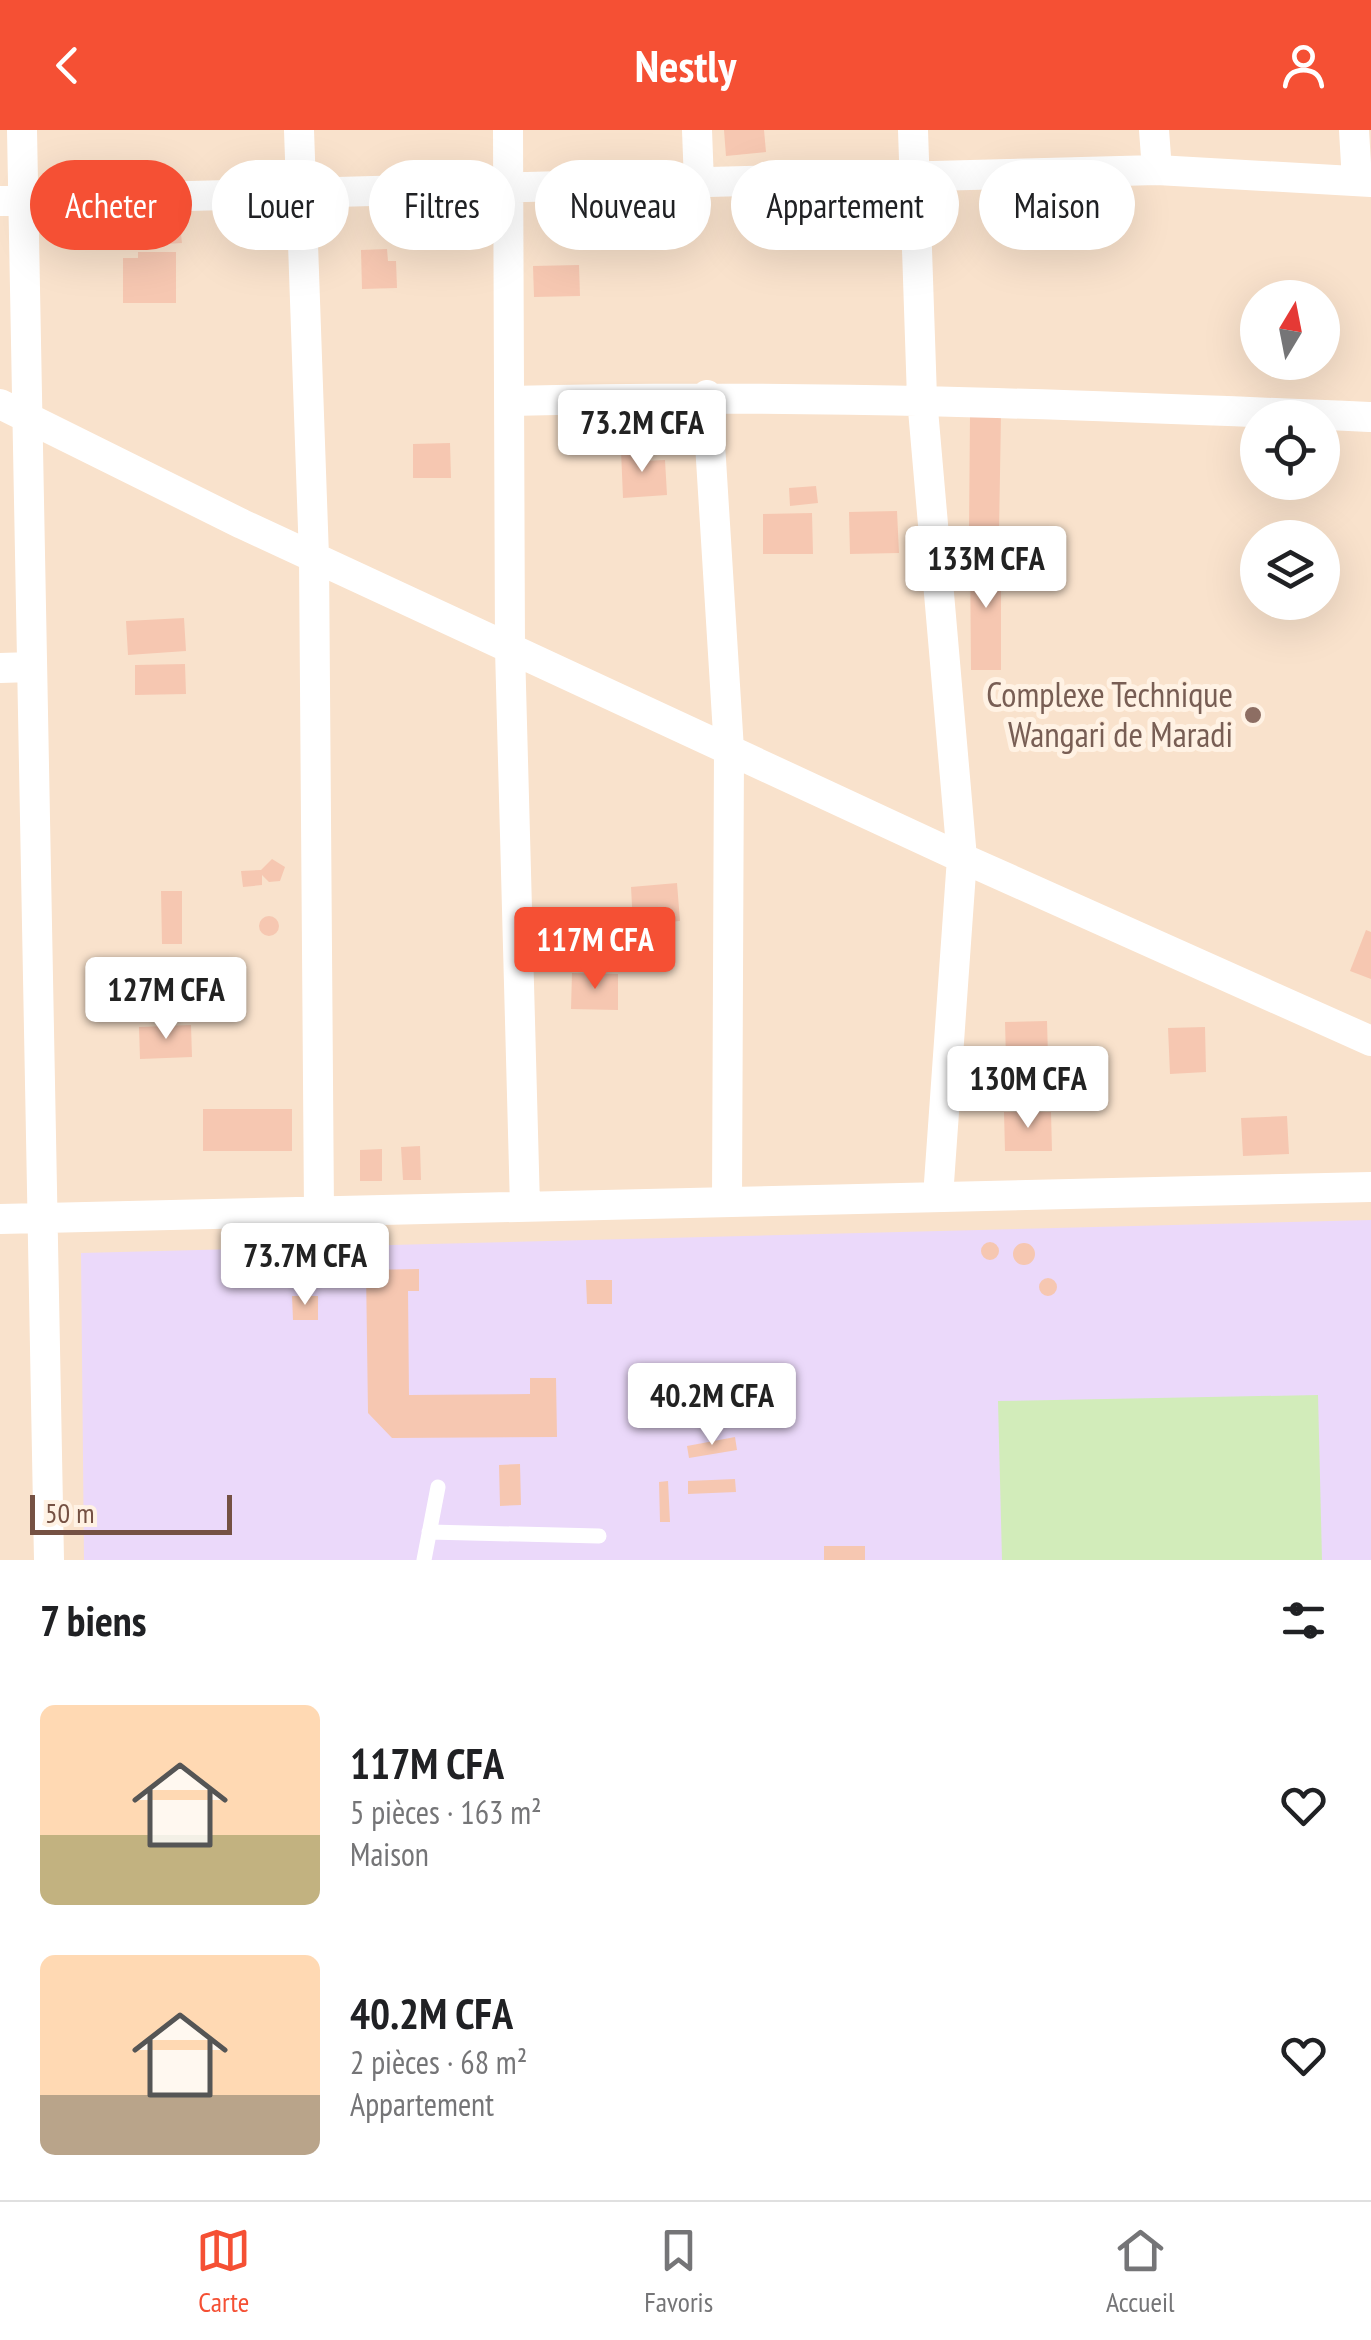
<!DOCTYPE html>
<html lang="fr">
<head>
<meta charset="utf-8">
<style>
	body { margin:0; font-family:"PT Sans Narrow",sans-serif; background:#f2f2f2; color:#202124; height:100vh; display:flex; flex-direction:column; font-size:38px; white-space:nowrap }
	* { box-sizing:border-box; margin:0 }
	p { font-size:32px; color:#757577 }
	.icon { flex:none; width:55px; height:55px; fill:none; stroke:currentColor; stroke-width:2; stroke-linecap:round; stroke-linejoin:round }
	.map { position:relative; height:1430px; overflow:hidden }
	.side { display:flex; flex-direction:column; background:#fff; flex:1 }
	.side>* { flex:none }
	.top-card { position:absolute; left:30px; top:30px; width:1312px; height:90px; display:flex; gap:20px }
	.needle { width:65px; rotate:10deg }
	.controls { position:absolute; left:1240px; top:150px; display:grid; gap:20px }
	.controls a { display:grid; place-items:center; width:100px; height:100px; border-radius:50%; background:#fff; box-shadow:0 10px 40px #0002; font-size:50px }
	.scale { position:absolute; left:30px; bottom:25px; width:202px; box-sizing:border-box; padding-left:10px; border:5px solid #755143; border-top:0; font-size:28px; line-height:35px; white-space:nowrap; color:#755143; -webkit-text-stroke:8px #fff2e4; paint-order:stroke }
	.price { position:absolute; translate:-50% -85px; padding:0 22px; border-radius:10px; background:#fff; color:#222; font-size:32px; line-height:65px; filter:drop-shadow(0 2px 5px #0008) }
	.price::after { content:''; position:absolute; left:50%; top:60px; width:30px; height:22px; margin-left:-15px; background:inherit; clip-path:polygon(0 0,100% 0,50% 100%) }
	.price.selected { background:#f55034; color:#fff }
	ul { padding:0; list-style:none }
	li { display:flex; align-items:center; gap:30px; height:250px; padding:0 40px }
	li span { display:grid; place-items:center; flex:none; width:280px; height:200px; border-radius:15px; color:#555 }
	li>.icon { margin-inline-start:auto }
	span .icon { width:120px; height:120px; fill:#fffc; stroke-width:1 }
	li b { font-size:42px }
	h2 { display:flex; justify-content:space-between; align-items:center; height:120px; padding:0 40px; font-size:42px }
	.pill { padding:0 35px; border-radius:45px; background:#fff; box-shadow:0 10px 40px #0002; font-size:35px; line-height:90px }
	.pill.selected { background:#f55034; color:#fff }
	header { display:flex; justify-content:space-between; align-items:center; height:130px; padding:0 40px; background:#f55034; color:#fff; font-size:45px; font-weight:800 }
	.dock { display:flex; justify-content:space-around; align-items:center; height:140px; border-top:2px solid #e0e0e0; background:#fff; font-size:28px; color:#757577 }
	.dock a { display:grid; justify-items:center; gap:5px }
	.dock .selected { color:#f55034 }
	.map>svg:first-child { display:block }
</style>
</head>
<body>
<header><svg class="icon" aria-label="back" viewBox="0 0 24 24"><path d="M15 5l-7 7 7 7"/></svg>Nestly<svg class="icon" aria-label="person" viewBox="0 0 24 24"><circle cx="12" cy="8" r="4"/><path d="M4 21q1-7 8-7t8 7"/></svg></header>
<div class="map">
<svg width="1371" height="1430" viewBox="0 0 1371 1430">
	<rect width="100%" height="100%" fill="#feeedc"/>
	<!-- residential -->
	<path fill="#f9e2cc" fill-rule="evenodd" d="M0,0H1371V1430H0ZM1258,168H1322V232H1258ZM1258,288H1322V352H1258ZM1258,408H1322V472H1258Z"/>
	<!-- education -->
	<path fill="#ebd9fa" d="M1371,1090V1430H84L81,1123Z"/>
	<!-- green -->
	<path fill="#d2ecba" d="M1318,1265L1322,1430H1002L998,1271Z"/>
	<!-- building -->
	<path fill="#f6c7b1" d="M724,0H764L766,22L726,26Z
		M180,96L182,113L166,114L164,97Z
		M387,119L388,131H396L397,158L362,159L361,120Z
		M138,122H176V173H123V128H138Z
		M579,135L580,166L534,167L533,136Z
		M970,285H1001L999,402L969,401Z
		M450,313L451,348H413V314Z
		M644,319V331L665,330L667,365L623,368L621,320Z
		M816,356L818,373L790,376L789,358Z
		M897,381L899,423L850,424L849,382Z
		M812,383L813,424H763V384Z
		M970,422H1001V540H971Z
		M184,488L186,521L128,525L126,491Z
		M185,534L186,564L135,565V535Z
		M272,729L285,737L280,751L269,752L262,745V755L243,757L241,741L261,740Z
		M677,753L680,791L633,795L631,757Z
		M161,761H182V814H162Z
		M259 796a10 10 0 1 1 20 0a10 10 0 1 1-20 0Z
		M1366,800L1371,802V849L1350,841Z
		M572,843L618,844V880L571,879Z
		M1047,891L1048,927L1006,929L1005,892Z
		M191,895L192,927L140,929L139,897Z
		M1205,897L1206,942L1170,944L1168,898Z
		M203,979H292V1021H203Z
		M1004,982H1051L1052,1021H1005Z
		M1287,986L1289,1024L1243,1026L1241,988Z
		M420,1016L421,1050H403L401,1017Z
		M382,1019V1051H360V1020Z
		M981 1121a9 9 0 1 1 18 0a9 9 0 1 1-18 0Z
		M1013 1124a11 11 0 1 1 22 0a11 11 0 1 1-22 0Z
		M419,1139V1161H408L409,1265L530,1264V1248H556L557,1307L392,1308L368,1283L366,1140Z
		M1039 1157a9 9 0 1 1 18 0a9 9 0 1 1-18 0Z
		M586,1150H612V1174H587Z
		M292,1166H318V1190H293Z
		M735,1307L737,1320L689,1328L687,1316Z
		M520,1334L521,1375L500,1376L499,1335Z
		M735,1349L736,1362L688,1364V1351Z
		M668,1351L670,1392H660L659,1352Z
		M824,1416H865V1430H824Z"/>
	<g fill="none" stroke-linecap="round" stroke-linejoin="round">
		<!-- lane -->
		<path stroke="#fff" stroke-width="15" d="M429,1402L599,1406
			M424,1430L438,1357"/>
		<!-- street -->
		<path stroke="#fff" stroke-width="30" d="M22,0L49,1430
			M299,0L314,427L319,1082
			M508,0L510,519L525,1077
			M697,0L699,53
			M913,0L922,268L962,728L938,1067
			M1154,0L1157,40
			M1354,0L1357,51
			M0,71L1157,40L1371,52
			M707,265L729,620L727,1072
			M510,271C798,263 1084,275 1371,287
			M0,274L242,394L962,728L1371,911
			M0,538L32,537
			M0,1089L1371,1057"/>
	</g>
	<!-- markers -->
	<circle fill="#8d6e63" stroke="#fff2e4" stroke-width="4" cx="1253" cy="585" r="10"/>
	<g text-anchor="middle" stroke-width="10" stroke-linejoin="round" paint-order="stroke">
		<!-- education labels -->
		<g font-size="35" fill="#785e54" stroke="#fff2e4" text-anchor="end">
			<text x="1233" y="577">Complexe Technique<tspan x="1233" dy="40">Wangari de Maradi</tspan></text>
		</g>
	</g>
</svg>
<div class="controls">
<a><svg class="needle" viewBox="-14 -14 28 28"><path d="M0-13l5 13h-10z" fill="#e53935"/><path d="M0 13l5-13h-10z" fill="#757577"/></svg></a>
<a><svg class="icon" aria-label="locate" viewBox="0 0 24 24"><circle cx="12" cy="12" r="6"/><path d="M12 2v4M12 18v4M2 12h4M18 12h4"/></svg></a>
<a><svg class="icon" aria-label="layers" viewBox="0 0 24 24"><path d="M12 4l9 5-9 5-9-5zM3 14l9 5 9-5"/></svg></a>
</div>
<div class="scale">50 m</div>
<b class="price" style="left:642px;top:345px">73.2M CFA</b>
<b class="price" style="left:986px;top:481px">133M CFA</b>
<b class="price selected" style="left:595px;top:862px">117M CFA</b>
<b class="price" style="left:166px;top:912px">127M CFA</b>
<b class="price" style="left:1028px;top:1001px">130M CFA</b>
<b class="price" style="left:305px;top:1178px">73.7M CFA</b>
<b class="price" style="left:712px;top:1318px">40.2M CFA</b>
<div class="top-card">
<a class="pill selected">Acheter</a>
<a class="pill">Louer</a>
<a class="pill">Filtres</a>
<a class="pill">Nouveau</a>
<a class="pill">Appartement</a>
<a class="pill">Maison</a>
</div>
</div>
<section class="side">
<h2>7 biens<svg class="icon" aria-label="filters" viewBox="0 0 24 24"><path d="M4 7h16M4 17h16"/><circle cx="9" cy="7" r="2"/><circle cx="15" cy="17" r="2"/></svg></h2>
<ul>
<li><span style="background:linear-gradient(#ffd9b3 65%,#c2b280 0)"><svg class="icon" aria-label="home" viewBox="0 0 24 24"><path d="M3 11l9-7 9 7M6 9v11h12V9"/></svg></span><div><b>117M CFA</b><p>5 pièces · 163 m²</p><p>Maison</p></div><svg class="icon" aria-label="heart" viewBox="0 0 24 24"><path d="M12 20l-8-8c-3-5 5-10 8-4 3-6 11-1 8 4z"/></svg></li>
<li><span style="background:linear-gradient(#ffd9b3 70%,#b9a48a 0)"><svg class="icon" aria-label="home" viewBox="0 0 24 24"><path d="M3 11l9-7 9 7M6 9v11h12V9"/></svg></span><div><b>40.2M CFA</b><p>2 pièces · 68 m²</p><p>Appartement</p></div><svg class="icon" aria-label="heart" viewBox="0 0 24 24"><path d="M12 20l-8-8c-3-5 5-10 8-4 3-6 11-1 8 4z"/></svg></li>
</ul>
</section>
<nav class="dock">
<a class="selected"><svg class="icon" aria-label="map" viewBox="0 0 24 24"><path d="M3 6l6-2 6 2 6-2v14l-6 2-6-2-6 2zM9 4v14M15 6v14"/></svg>Carte</a>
<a><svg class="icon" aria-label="saved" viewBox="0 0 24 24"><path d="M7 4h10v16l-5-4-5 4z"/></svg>Favoris</a>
<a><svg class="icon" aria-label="home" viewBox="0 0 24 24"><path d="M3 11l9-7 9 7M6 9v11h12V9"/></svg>Accueil</a>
</nav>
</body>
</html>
